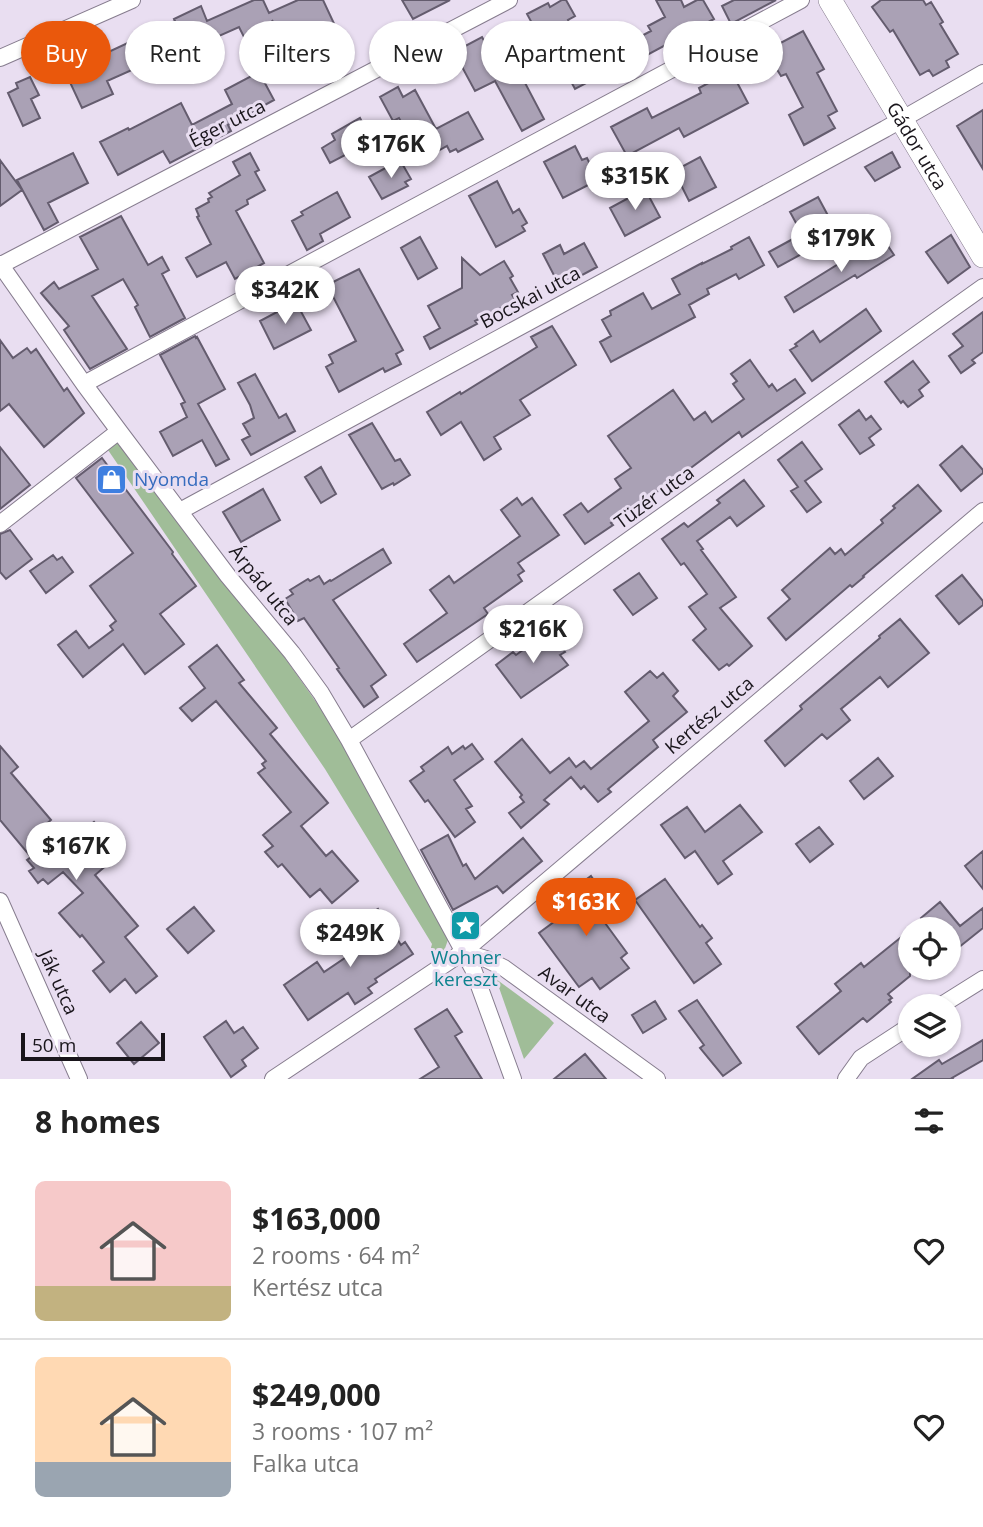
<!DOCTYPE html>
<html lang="en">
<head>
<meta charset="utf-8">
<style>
	body { margin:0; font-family:"Open Sans",sans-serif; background:#f6f6f6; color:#222; height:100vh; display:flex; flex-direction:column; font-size:26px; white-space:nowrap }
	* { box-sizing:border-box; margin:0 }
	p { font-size:23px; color:#767676 }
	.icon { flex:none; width:38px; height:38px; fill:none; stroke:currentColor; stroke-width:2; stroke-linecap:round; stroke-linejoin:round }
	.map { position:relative; height:1079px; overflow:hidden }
	.sheet { display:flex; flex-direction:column; background:#fff; flex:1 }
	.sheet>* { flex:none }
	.guide { position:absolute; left:21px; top:21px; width:942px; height:63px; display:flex; gap:14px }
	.controls { position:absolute; left:898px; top:917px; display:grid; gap:14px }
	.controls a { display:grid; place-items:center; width:63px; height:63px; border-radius:50%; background:#fff; box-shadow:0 2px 5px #0004; font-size:35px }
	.scale { position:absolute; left:21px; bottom:18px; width:144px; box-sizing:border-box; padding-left:7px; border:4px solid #19151b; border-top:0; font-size:19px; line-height:24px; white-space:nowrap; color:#19151b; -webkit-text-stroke:5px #e9def1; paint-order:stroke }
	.price { position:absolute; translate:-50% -60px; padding:0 16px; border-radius:24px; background:#fff; color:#222; font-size:23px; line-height:46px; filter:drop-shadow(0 2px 4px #0008) }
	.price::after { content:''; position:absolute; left:50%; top:42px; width:21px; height:16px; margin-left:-10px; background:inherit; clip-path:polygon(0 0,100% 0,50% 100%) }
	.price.on { background:#ea580c; color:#fff }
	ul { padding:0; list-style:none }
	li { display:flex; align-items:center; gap:21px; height:175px; padding:0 35px }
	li+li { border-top:2px solid #e0e0e0 }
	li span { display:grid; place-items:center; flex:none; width:196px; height:140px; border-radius:10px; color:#555 }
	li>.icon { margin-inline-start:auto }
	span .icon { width:84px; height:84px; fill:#fffc; stroke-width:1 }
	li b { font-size:30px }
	h2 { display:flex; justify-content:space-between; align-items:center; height:84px; padding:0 35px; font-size:30px }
	.pill { padding:0 24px; border-radius:32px; background:#fff; box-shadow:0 2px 5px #0004; font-size:24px; line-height:63px }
	.pill.on { background:#ea580c; color:#fff }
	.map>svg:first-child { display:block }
</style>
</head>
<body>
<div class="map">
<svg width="983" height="1079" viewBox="0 0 983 1079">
	<rect width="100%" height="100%" fill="#e9def1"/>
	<!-- green -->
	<path fill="#a0bd98" d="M118,438L266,631L345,743L449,937L443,954L429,955L432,944L325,769L108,450Z
		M496,979L549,1018L554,1023L524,1059Z"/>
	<!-- building -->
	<path fill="#aaa1b5" stroke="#645c6e" stroke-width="2" d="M254,0H263L269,13L298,0H323L345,47L327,56L329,60L297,74L272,20L274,24L244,37L239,27L183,52L181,48L107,81L113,94L82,108L68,78L76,74L74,68L175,21L174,19L201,6L207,21Z
		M402,0H450L413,19Z
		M562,0H566L575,16L568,20L582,46L603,36L611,52L651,31L648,26L665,17L656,0H681L684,7L697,0H703L714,19L636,61L634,58L575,89L552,46L546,49L527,14L548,3L550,7Z
		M734,0H776L731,24L722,6Z
		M881,0H923L926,5L931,2L943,22L940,24L958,54L946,61L949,67L933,76L929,70L920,75L893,30L890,32L872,7Z
		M803,31L824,69L817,73L837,111L828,116L835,128L804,145L789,115L803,107L786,74L781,76L773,63L778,61L771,48Z
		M482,37L497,65L512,58L544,119L522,131L495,81L475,91L454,52Z
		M731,71L748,103L684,137L679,128L627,156L611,127L647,108L652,118L701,93L699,88Z
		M259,72L274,100L228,125L231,131L170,163L163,151L118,175L100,142L128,128L129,130L181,103L192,125L232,104L225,90Z
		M30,77L39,95L31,99L40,118L23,126L8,93L18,88L16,83Z
		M398,87L403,97L415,90L436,129L468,112L483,139L458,152L456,149L450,152L447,146L422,160L399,118L393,121L380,97Z
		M983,110V169L957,126Z
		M360,118L372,141L330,163L322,148L335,140L332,134Z
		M575,146L582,160L587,158L598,180L563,198L544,162Z
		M892,152L900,167L875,181L865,167Z
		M73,153L88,183L48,203L58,222L44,230L17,180Z
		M250,153L259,170L255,172L265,190L247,200L248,204L236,211L264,263L235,279L226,262L197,277L186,258L211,244L197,217L199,216L196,209L209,202L208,199L212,197L209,193L240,175L233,162Z
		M700,157L716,187L689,201L674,171Z
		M0,160L22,190L0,206Z
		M400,160L411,179L405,182L408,186L382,199L369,177Z
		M497,181L513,213L519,209L527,223L522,226L525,231L496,247L469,196Z
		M645,189L660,217L625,236L610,208Z
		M337,192L350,217L320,234L323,241L307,250L292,221L303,215L301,212Z
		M818,197L838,234L778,267L769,252L802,234L790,212Z
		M121,216L148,265L162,257L169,270L162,274L185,318L150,337L135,307L138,305L123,279L92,296L127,349L90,369L64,330L69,326L41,293L54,282L59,289L98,269L80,237Z
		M951,235L970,267L948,283L926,252Z
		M420,237L437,268L418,279L401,248Z
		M749,237L764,265L739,279L736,274L707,289L709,294L689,305L695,317L611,362L600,342L611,336L602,320L611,315L610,311L643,293L652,309L680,294L672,279L702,263V264L732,249L731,247Z
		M882,237L894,255L857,278L855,275L794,312L785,297Z
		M584,243L597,267L560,287L543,254L560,245L564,254Z
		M462,258L480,275L504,261L513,276L510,278L518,292L512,295L517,303L503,312L501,308L475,321L477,324L430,349L424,337L440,328L428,306L462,288Z
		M359,269L403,350L396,354L401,364L385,372L383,368L339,392L326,367L333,363L329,355L356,341L327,285Z
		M290,305L292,309L298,306L311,330L274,349L260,321Z
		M866,309L881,331L812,381L790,350L797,346L795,344L813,331L820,342Z
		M983,312V352L972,360L975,363L961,373L949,356L963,346L953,334Z
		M552,326L576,365L520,400L530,415L494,437L501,449L484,460L461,422L441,435L427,412L460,392L461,394L537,347L531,337Z
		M195,336L196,338L197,337L225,389L198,404L229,459L216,466L202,440L173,456L160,432L187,417L181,404L185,402L160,355Z
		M0,340L13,358L27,348L31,353L36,349L64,391L67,388L84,413L44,447L9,404L0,411Z
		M750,360L769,387L772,384L777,391L795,379L805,393L742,437L739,432L676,479L611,523L613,525L585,544L564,515L581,503L588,512L621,488L615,479L631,468L608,436L673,390L694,420L705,412L712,422L744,399L733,384L737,381L731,374Z
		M913,361L929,382L919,390L923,396L908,407L903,401L901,403L885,382Z
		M255,374L279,418L286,414L295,431L251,455L242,440L250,436L243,424L254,418L250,405L238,383Z
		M859,410L866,420L871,416L881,429L869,438L874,445L860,454L839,425Z
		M372,423L395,461L400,459L410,475L394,485L393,483L382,489L349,435Z
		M802,442L822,469L805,481L821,502L807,512L791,491L798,487L778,460Z
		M962,446L983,470V473L961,491L940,465Z
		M0,447L30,485L0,509Z
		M102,458L173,552L172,554L196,586L160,614L184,644L145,674L123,644L83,677L58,645L76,631L89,648L113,630L110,626L116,621L90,586L133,553L76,478Z
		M321,467L336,494L321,503L305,477Z
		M744,480L764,506L737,526L730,517L697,541L703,549L701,550L736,597L720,608L752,646L729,666L727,664L719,670L693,640L706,629L689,607L707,594L684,563L681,565L662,539L684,523L688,527L720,503L717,500Z
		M918,485L941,511L863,576L864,577L852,587L850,585L786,640L768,618L790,599L782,590L830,548L835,554L841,549L845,555L883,523L881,520L895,508L893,506Z
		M263,489L280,520L241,542L223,512Z
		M517,498L522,505L532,498L559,535L518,563L524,571L518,575L522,581L484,608L488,614L417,662L404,644L447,613L430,590L449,576L454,583L520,536L501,510Z
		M10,530L32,559L6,579L0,572V534Z
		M383,549L391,563L333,600L386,675L371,686L378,697L364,707L337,669L339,668L304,618L298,621L285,599L293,594L290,590L308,579L310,581L319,576L324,584L330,580L331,581Z
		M53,555L57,560L62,557L73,572L46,593L30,571Z
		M639,573L657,598L633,615L614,590Z
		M962,575L983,601V605L959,624L936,596Z
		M900,619L929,653L888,687L880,677L841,709L850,720L827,739L822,734L785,766L765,741L802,709L800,706L880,638L879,636Z
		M549,631L565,652L560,655L568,665L521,698L496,665L513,652L516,655Z
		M217,645L244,680L239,683L277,728L270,734L328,803L301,826L326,856L332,851L358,881L332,903L320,889L310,897L282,864L278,867L265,852L273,846L263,835L291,812L258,773L265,768L262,764L266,761L216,701L192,721L180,708L205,688L189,667Z
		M650,671L657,678L663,673L678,691L673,696L687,712L653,740L658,747L608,789L611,792L598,802L584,786L581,789L571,777L544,800L549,804L521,828L509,813L524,802L520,797L522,795L495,762L522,739L550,773L569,758L576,767L584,761L591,769L649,721L625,692Z
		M472,744L483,759L454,780L472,806L466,809L475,822L455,837L428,800L425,802L410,781L424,771L421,767L448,747L452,754L463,746L465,749Z
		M0,746L18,767L11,773L51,820L44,826L61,849L94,822L110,840L104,844L115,858L95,875L138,926L125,937L157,976L136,993L125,979L110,992L93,971L104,962L82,935L80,937L59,913L83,893L63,872L48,884L43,879L38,883L29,871L34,868L27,860L31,857L0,820Z
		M878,758L893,776L864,799L850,781Z
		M740,805L762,832L723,861L732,874L718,884L695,851L685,858L661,825L687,807L705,832Z
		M819,827L833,844L810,862L796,844Z
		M448,835L463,866L466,864L475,879L523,838L542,861L503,893L497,886L453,910L421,850Z
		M983,851V889L965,866Z
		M591,876L610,903L597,912L627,953L621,958L629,968L600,989L592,978L579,987L539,933L570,910L561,898Z
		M665,879L700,927L702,925L712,938L706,943L721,964L694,983L635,900Z
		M940,902L960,926L983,908V928L948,956V929H911L922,920L921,918Z
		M194,907L214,931L188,953L167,929Z
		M378,909L401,945L405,942L413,954L375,979L377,982L368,988L372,993L355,1004L348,993L308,1020L284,985L317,962L324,972L364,945L351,926Z
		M910,930V976L888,994L892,998L889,1000L891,1002L867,1022L863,1018L819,1054L797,1027L841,991L835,984L861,963L864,967Z
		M697,1000L741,1063L723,1076L700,1048L704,1045L679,1011Z
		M655,1001L666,1019L643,1033L632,1015Z
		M447,1009L462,1032L455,1036L482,1079H420L439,1067L415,1029Z
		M226,1021L234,1033L243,1027L258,1048L242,1060L246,1066L231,1077L204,1037Z
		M141,1022L159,1043L134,1064L117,1043Z
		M983,1040V1060L952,1078L953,1079H912L939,1060L942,1064Z
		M585,1054L606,1079H554Z"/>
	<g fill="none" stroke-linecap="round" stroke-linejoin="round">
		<defs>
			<path id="street" d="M0,58L132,0
				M0,264L84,384L119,431L228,576L292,653L321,693L349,740L473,969L513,1079
				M1,265L509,0
				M84,384L801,0
				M180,511L885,129L983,73
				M0,524L119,431
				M349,740L983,287
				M0,901L79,1079
				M463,952L486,959L504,968L657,1079
				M940,1006L983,979
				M273,1079L463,952L983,511
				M846,1079L861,1058L910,1026"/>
			<g id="secondary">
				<path id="s1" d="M830,0L983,256"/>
			</g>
		</defs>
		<!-- street casing -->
		<use href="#street" stroke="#867c8e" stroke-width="18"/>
		<!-- secondary casing -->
		<use href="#secondary" stroke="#867c8e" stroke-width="24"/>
		<!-- street -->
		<use href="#street" stroke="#fff" stroke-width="16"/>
		<!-- secondary -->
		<use href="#secondary" stroke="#fff" stroke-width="23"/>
	</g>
	<!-- icons -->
	<defs>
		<symbol id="shop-square" viewBox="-11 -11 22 22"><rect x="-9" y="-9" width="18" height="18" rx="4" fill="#3f7fe0" stroke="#e9def1"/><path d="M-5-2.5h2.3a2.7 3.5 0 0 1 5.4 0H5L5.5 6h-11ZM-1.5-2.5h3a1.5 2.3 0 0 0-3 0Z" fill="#fff"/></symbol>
		<symbol id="sight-square" viewBox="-11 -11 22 22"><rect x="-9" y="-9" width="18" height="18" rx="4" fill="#0f9aa8" stroke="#e9def1"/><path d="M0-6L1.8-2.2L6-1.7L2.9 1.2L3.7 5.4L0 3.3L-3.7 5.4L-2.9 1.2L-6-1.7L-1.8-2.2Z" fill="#fff"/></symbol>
	</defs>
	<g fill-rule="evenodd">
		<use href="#shop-square" x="94" y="462" width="35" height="35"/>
		<use href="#sight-square" x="448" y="908" width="35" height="35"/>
	</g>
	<g text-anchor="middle" stroke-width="6" stroke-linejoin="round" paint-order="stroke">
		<!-- street labels -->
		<g font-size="19" fill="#19151b" stroke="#e9def1">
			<text transform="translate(227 123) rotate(-27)" y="7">Éger utca</text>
			<text dy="7" stroke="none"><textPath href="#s1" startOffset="170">Gádor utca</textPath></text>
			<text transform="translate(530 297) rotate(-28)" y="7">Bocskai utca</text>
			<text transform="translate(654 497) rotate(-36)" y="7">Tüzér utca</text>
			<text transform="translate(264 585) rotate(51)" y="7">Árpád utca</text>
			<text transform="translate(709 715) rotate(-40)" y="7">Kertész utca</text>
			<text transform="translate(59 982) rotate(66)" y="7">Ják utca</text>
			<text transform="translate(575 994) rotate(36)" y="7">Avar utca</text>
		</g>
		<!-- shop labels -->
		<g font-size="19" fill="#366cbe" stroke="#e9def1" text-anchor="start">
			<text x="134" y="486">Nyomda</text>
		</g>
		<!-- culture labels -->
		<g font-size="19" fill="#0d838f" stroke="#e9def1">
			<text x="466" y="964">Wohner<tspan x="466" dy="22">kereszt</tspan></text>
		</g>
	</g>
</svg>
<div class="controls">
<a><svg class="icon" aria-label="locate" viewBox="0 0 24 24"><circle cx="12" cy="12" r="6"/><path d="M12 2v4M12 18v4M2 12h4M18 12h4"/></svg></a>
<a><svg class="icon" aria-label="layers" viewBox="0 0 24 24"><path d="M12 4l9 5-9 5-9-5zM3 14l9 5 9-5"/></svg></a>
</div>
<div class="scale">50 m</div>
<b class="price" style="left:391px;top:180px">$176K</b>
<b class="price" style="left:635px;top:212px">$315K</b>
<b class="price" style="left:841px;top:274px">$179K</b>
<b class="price" style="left:285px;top:326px">$342K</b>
<b class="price" style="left:533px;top:665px">$216K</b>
<b class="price" style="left:76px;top:882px">$167K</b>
<b class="price on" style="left:586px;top:938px">$163K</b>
<b class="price" style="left:350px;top:969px">$249K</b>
<div class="guide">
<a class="pill on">Buy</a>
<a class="pill">Rent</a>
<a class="pill">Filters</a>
<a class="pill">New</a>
<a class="pill">Apartment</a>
<a class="pill">House</a>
</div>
</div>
<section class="sheet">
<h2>8 homes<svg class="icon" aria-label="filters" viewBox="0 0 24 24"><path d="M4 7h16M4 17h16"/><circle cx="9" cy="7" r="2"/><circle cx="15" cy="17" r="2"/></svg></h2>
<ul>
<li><span style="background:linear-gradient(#f6c9c9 75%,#c2b280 0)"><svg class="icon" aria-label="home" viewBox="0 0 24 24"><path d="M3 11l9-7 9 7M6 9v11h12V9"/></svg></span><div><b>$163,000</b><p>2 rooms · 64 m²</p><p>Kertész utca</p></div><svg class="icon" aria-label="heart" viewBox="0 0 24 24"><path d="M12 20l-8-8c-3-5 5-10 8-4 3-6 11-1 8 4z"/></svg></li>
<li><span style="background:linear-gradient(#ffd9b3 75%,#9aa5b1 0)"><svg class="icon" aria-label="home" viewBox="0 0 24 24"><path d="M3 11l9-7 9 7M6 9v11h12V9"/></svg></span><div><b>$249,000</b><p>3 rooms · 107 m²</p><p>Falka utca</p></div><svg class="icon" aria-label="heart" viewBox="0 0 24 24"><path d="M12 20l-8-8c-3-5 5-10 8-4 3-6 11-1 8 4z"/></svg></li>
</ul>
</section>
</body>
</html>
